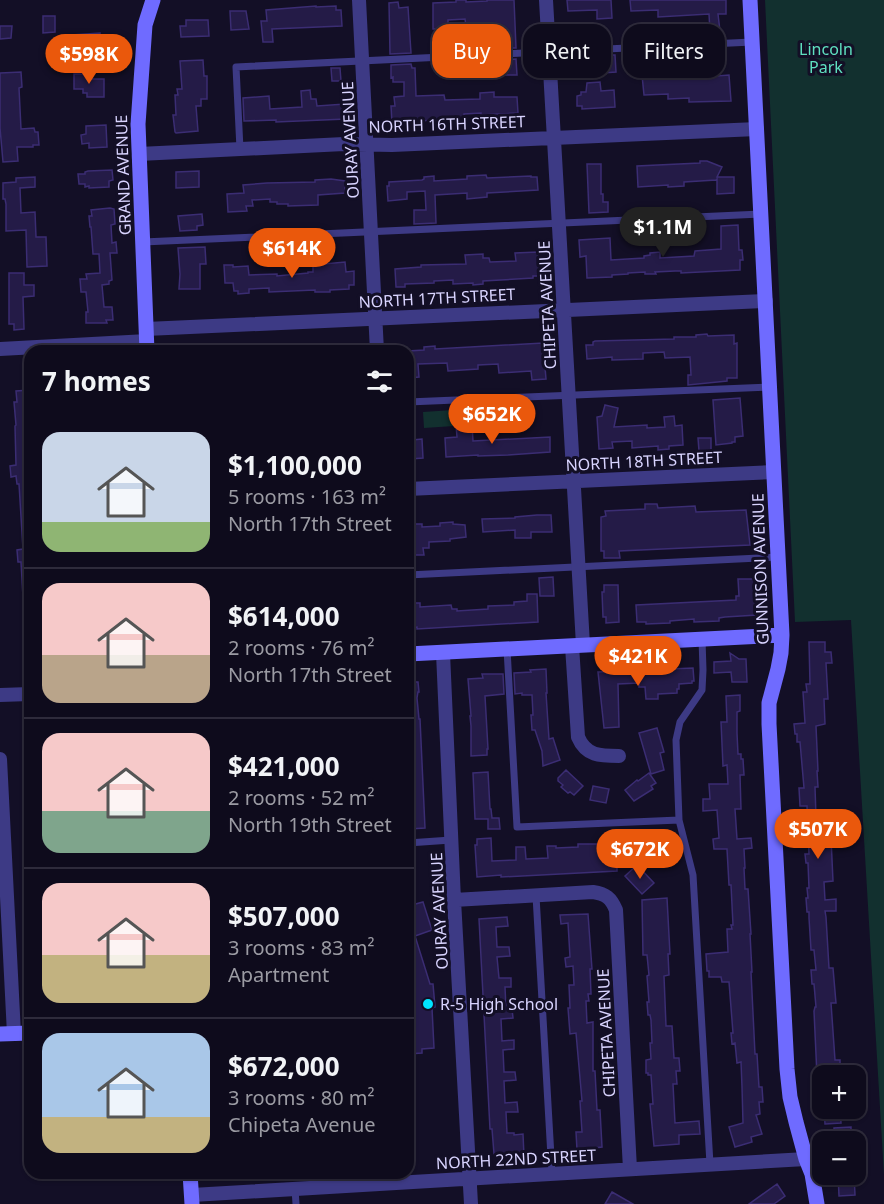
<!DOCTYPE html>
<html lang="en">
<head>
<meta charset="utf-8">
<style>
	body { margin:0; font-family:"Noto Sans",sans-serif; background:#171425; color:#f1f3f6; height:100vh; display:flex; flex-direction:column; font-size:22px; white-space:nowrap }
	* { box-sizing:border-box; margin:0 }
	p { font-size:20px; color:#9b9ba3 }
	.icon { flex:none; width:33px; height:33px; fill:none; stroke:currentColor; stroke-width:2; stroke-linecap:round; stroke-linejoin:round }
	.map { position:relative; flex:1; overflow:hidden }
	.drawer { position:absolute; left:24px; top:345px; width:390px; height:834px; display:flex; flex-direction:column; background:#0e0b1c; border-radius:18px; box-shadow:0 2px 4px #0004,0 0 0 2px #2e2b3b }
	.drawer>* { flex:none }
	.banner { position:absolute; left:432px; top:24px; width:362px; height:54px; display:flex; gap:12px }
	.buttons { position:absolute; left:812px; top:1065px; display:grid; gap:12px }
	.buttons a { display:grid; place-items:center; width:54px; height:54px; border-radius:12px; background:#0e0b1c; box-shadow:0 2px 4px #0004,0 0 0 2px #2e2b3b; font-size:30px }
	.price { position:absolute; translate:-50% -51px; padding:0 14px; border-radius:21px; background:#ea580c; color:#fff; font-size:20px; line-height:39px; filter:drop-shadow(0 2px 3px #0008) }
	.price::after { content:''; position:absolute; left:50%; top:36px; width:18px; height:14px; margin-left:-9px; background:inherit; clip-path:polygon(0 0,100% 0,50% 100%) }
	.price.on { background:#222; color:#fff }
	ul { padding:0; list-style:none }
	li { display:flex; align-items:center; gap:18px; height:150px; padding:0 18px }
	li+li { border-top:2px solid #2e2b3b }
	li span { display:grid; place-items:center; flex:none; width:168px; height:120px; border-radius:18px; color:#555 }
	li>.icon { margin-inline-start:auto }
	span .icon { width:72px; height:72px; fill:#fffc; stroke-width:1 }
	li b { font-size:26px }
	h2 { display:flex; justify-content:space-between; align-items:center; height:72px; padding:0 18px; font-size:26px }
	.chip { padding:0 21px; border-radius:18px; background:#0e0b1c; box-shadow:0 2px 4px #0004,0 0 0 2px #2e2b3b; font-size:21px; line-height:54px }
	.chip.on { background:#ea580c; color:#fff }
	.map>svg:first-child { display:block }
</style>
</head>
<body>
<div class="map">
<svg width="884" height="1204" viewBox="0 0 884 1204">
	<rect width="100%" height="100%" fill="#130f26"/>
	<!-- green -->
	<path fill="#12302f" d="M765,0H884V1175L851,620L795,622Z
		M453,410L454,426L424,428L423,412Z"/>
	<!-- building -->
	<path fill="#241b47" stroke="#3b2d73" stroke-width="1.5" d="M456,0H466V2L487,1V0H514L516,48H502L501,44L483,45L482,25L466,26L465,19L448,20V29H433V3L456,2Z
		M567,0H611L612,18L597,19V10L568,11Z
		M630,0H726V14H718L720,31L710,32L709,14L658,17V10L631,11Z
		M398,2L399,8L408,7L411,53L390,54L389,3Z
		M316,6V7L336,6V10H341L342,26L272,29L273,42H263L261,21H267L266,10Z
		M230,11H246L249,29L231,30Z
		M43,16H55V32L43,33Z
		M186,20H208L209,36L181,37L180,26H186Z
		M0,26H12L11,38L0,39Z
		M100,33L101,51L73,52L72,35Z
		M601,55H615L616,72L602,73Z
		M516,59L517,75H503L502,60Z
		M203,60L204,76H207V99H201V106H196L198,131L176,133L175,132L173,115H176L175,95H178L177,89H182L180,61Z
		M411,64L412,68H415L416,96L444,95L445,100L480,99V93L494,92V97H517L518,113L481,115V113L464,114V118L392,123L391,106H395L394,97L404,96V82H393V77L391,78V65Z
		M677,67L678,74L703,73L704,77L729,75L731,101L689,102V98L668,99V94L644,95L642,75L661,74L660,68Z
		M331,68H340L341,81H332Z
		M21,72L22,87L19,88L21,129L34,128L35,132H38L39,145H33V147H17L18,161L3,162L0,128V73Z
		M74,74H89V79H104V97H87V93H83V89H74Z
		M600,82L601,91L614,90L615,107L582,109V106H577V96L581,95V92H586L587,83Z
		M310,90L311,99H316L317,106L345,104L346,119L276,122V120L244,121L243,98L269,96L270,109L302,107L301,91Z
		M106,125L107,147L89,148V143L82,144L81,135L86,134V126Z
		M700,161H707L722,167L717,177H734V193L717,194V179L716,180L684,182V186L668,187V185L638,187L637,166L700,163Z
		M587,164H601V194H603V202H608V212L589,213Z
		M112,170L113,180L109,181V187L89,188V186L85,187V184H79L78,174H85V172L88,171Z
		M199,171V187L176,188V172Z
		M486,175L487,178L531,176V177H537L538,190L487,193V197L467,199V193L435,195L436,223L414,224V210H426L425,191L407,192V199L388,201L387,186H389V182L422,180L424,179V177L434,176V181L467,179V176Z
		M35,177V187L20,188L21,213L35,212L36,237H46L47,266L27,267L26,230L6,231V204L5,199H3V183L16,182V178Z
		M331,179L345,181V193L318,195V205L288,206V204H277V202H270V199L252,200L253,206H246L247,211L228,212L227,194L244,193L243,185L267,183L315,182V180Z
		M110,208L114,209L115,224L111,225L112,243L116,242L117,253H110L112,280L109,281V284L102,285L104,307H112L113,320H106L107,323H86V312H88L86,292H81L80,279H87L86,274L100,273L99,254H93L91,227H90L89,216H92L91,210Z
		M202,214L203,225L197,226V230L180,231L178,216Z
		M738,225L739,250H742L743,260H740V270L681,273V271H675L655,272L656,274H645V272L628,273V274L612,275V277L587,278L586,256L580,257L579,240L610,238L611,260L644,258V256L650,255V253L660,252V258L694,256L695,251L721,249V226Z
		M205,247L206,264H200V289H179L180,274L178,248Z
		M538,252V255L541,254V271H539V276H533V278L483,281V284L473,285V283L453,284V280L434,281V283L405,284V287H396L395,269L421,267V265L466,264L465,255L483,254V258H489L490,262L516,261L515,253Z
		M345,262L346,272L354,271V285H349V289L330,290V292H315V290L269,292V288L249,289V293L238,294V291H234L233,283H225L224,265H233V267L248,266L249,275L277,274V276L308,273V272H313V265Z
		M9,273H24V285H34V296L23,297L24,329L14,330V324H9Z
		M707,334L708,336L734,335V344L737,343V378H727V381L688,385V375H691L690,357L665,358L664,352L643,353V359L612,360V357L587,359L586,345H593V342L595,341L674,339V337H696V335Z
		M543,343L546,379L532,380L531,371L499,373L498,364L478,365V369L448,371L447,363L418,364L419,377L408,378V351L424,350V347L435,346V349Z
		M30,390V596L23,597L21,562H18L17,550L23,549L19,484H17L16,476L11,477L10,466L16,465L15,426L16,425L14,402H17L16,391Z
		M740,398L743,436L735,437V442H732V443L716,445L713,400Z
		M605,405L618,408L614,427L647,425V428L665,427L664,417L674,416L675,426L682,425L683,445L669,446V449L658,450V446L632,448V441L612,442L613,448L599,449L597,417L602,416Z
		M472,424L473,441L550,437V452L508,455L478,456V455L446,457L445,438L457,437L456,425Z
		M698,438H711V450L699,451Z
		M422,439L423,458L410,459V457H408V442H412V440Z
		M645,504H657L658,508L695,506L696,512L746,510L750,545L619,551L620,558H604V551H601V517L606,516L605,511L645,509Z
		M537,515H551L552,532H531V538H515V530L483,532L482,519L515,518V517Z
		M453,522V524L465,525L466,537L450,539V541L429,542V548H423L424,555H411L409,524H422V527L440,526V523Z
		M553,577L554,596H540L539,578Z
		M738,579H755L757,615L725,617L719,618V621L694,622V619L670,621V623L646,624V622H637L636,605L736,600V596H739Z
		M604,585H618L619,622L606,623V617H603L602,592H604Z
		M527,594H537L538,622L417,629V627L410,628L409,603H420V607L451,605L452,609H457V611L488,609V606L514,605V602L527,601Z
		M809,642H825V652H831L832,663H826L828,699H824L825,724L816,726L818,771H817L818,787H815L816,817L830,816L833,881L824,882L825,900L836,899V911H825L826,917L829,968H833L836,1003H831L835,1060H840V1076H817L814,1011L815,1007H816L814,984H812L811,970H816L814,950H811L809,918V912H807L806,898H808L807,888H809L808,863H806L805,854H809L807,806H800L799,788H804L800,742H797V734H795L794,724L805,723L803,692H807L806,684H810Z
		M730,653L739,659H746L747,682H732L731,672L714,673V662L731,661Z
		M693,668L694,681H692V683L679,684V689H677V693L658,694V699H646L645,687H639V683L618,684L619,727L604,728L598,672Z
		M546,669L547,693H546L549,739L553,738L560,760L543,766L542,751L535,730H532L531,715H533L532,695H522V693L515,694L514,673L531,672L530,670Z
		M482,674H503L504,694L485,696L488,749H487V755L471,756V726L470,716H471L468,679L483,678Z
		M408,682H418L419,692H418L417,698L419,719H420L425,828L409,829Z
		M740,695V711L737,712V733L738,754H741V759H743L744,775H740L741,809H735L737,839L751,838L752,848L744,849L745,868H744L745,889H748L751,934H750L752,972H751L755,1054H757L759,1087H762L763,1102H759L760,1114L756,1115L762,1134L751,1137L752,1142L735,1147L729,1127L743,1123L742,1087L741,1062L737,1063L735,1043L732,1044L731,1033H733L729,982H722L721,977H709V971H707L706,954L728,952L727,929H732L731,925H733L731,885H729L727,849H714L713,839L719,838L717,810L703,811V799H710L709,784H728L727,765L723,766L721,722H727L726,696Z
		M657,728L664,752L660,753L664,770L651,774L639,733Z
		M566,770L583,786L574,795L570,792L568,793L561,787L563,785L558,781V778Z
		M488,772L490,809H491L492,818H499L500,829H488V819H475L473,773Z
		M649,773L656,783L651,786L653,789L634,801L625,790L637,780L638,781Z
		M593,786L609,789L606,803L590,800Z
		M491,838L492,861L516,860V847H525L526,859L548,858L547,846H556V848L578,847V844H600L601,855H617V871L501,877V875L477,877L475,845H477V839Z
		M637,865L654,883L642,894L625,876Z
		M667,898L670,954H668L669,975L664,976L666,1026H672L674,1058H679L680,1071H676L677,1084H673L675,1123L699,1121L700,1134L679,1135V1144L654,1146L650,1104H653L651,1075H648V1073H646V1060L651,1059L650,1043H652L651,1020L650,1015H648L647,1002H649L647,976L649,975L647,955H643L642,900Z
		M423,902L432,930L415,936L430,984H433L435,1007L432,1008L434,1048L422,1049V1053L408,1054V906Z
		M588,914L592,969H590L591,994H588L589,1001H586L587,1023L593,1022V1071H595L597,1110H600L602,1147L577,1150L576,1132H582L580,1101H582L576,1033L570,1034L568,1008H570L569,985H574L573,966L566,967L565,958L570,957L568,923L561,924L560,915Z
		M507,917L508,926L496,927L497,947H509L510,956L497,957L499,978H511V987H505L506,1009H512L513,1018L501,1019L502,1041L514,1040V1049L503,1050L504,1072H515L516,1080L504,1081L505,1103L517,1102L518,1112H506L507,1133H514V1135L523,1134L524,1156L505,1157V1153L494,1154L492,1129H490L479,919Z
		M824,1108H840L841,1123L825,1124Z
		M851,1127V1142H834V1128Z
		M838,1174H854L855,1195L839,1196Z
		M777,1184L785,1196L774,1204H749Z
		M612,1192L633,1204H605Z"/>
	<g fill="none" stroke-linecap="round" stroke-linejoin="round">
		<!-- lane -->
		<path stroke="#3d3a85" stroke-width="7" d="M240,149L236,67L752,42
			M143,242L761,214
			M408,402L770,387
			M408,575L778,557
			M702,639L703,670L702,690L680,722L676,740L679,820L693,875L710,1164
			M507,649L517,827L679,820
			M408,843L451,840
			M536,896L552,1174
			M295,1189L296,1204"/>
		<!-- street -->
		<path stroke="#3d3a85" stroke-width="14" d="M359,0L377,351
			M546,0L583,645
			M139,154L344,144L392,145L757,129
			M146,329L766,301
			M0,349L147,341
			M408,489L774,472
			M572,646L578,737C586,756 600,756 619,756
			M443,653L454,900L471,1204
			M0,695L30,694
			M0,759L14,1034
			M454,900L593,892C606,894 611,898 616,910L630,1169
			M192,1195L806,1159"/>
		<!-- secondary -->
		<path stroke="#6f6bff" stroke-width="15" d="M750,0L782,635L781,653L778,669L769,703V724L787,1069L790,1097L796,1122L806,1159L812,1174L817,1204
			M147,351L138,124L145,25L153,0
			M408,654L782,635
			M0,1034L30,1033
			M190,1173L192,1204"/>
	</g>
	<!-- markers -->
	<circle fill="#00e5ff" stroke="#130f26" stroke-width="2" cx="428" cy="1004" r="6"/>
	<g text-anchor="middle" stroke-width="6" stroke-linejoin="round" paint-order="stroke">
		<!-- park labels -->
		<g font-size="16" fill="#5fe0c0" stroke="#130f26">
			<text x="826" y="55">Lincoln<tspan x="826" dy="18">Park</tspan></text>
		</g>
		<!-- street labels -->
		<g font-size="16" fill="#d9d4ff" stroke="#130f26">
			<text transform="translate(447 124) rotate(-2)" y="6">NORTH 16TH STREET</text>
			<text transform="translate(350 140) rotate(-93)" y="6">OURAY AVENUE</text>
			<text transform="translate(123 175) rotate(-92)" y="6">GRAND AVENUE</text>
			<text transform="translate(437 298) rotate(-3)" y="6">NORTH 17TH STREET</text>
			<text transform="translate(547 305) rotate(-93)" y="6">CHIPETA AVENUE</text>
			<text transform="translate(644 461) rotate(-3)" y="6">NORTH 18TH STREET</text>
			<text transform="translate(760 569) rotate(-92)" y="6">GUNNISON AVENUE</text>
			<text transform="translate(439 911) rotate(-93)" y="6">OURAY AVENUE</text>
			<text transform="translate(606 1033) rotate(-93)" y="6">CHIPETA AVENUE</text>
			<text transform="translate(516 1159) rotate(-3)" y="6">NORTH 22ND STREET</text>
		</g>
		<!-- poi labels -->
		<g font-size="16" fill="#d9d4ff" stroke="#130f26" text-anchor="start">
			<text x="440" y="1010">R-5 High School</text>
		</g>
	</g>
</svg>
<div class="buttons">
<a>+</a>
<a>−</a>
</div>
<b class="price" style="left:89px;top:85px">$598K</b>
<b class="price on" style="left:663px;top:258px">$1.1M</b>
<b class="price" style="left:292px;top:279px">$614K</b>
<b class="price" style="left:492px;top:445px">$652K</b>
<b class="price" style="left:638px;top:687px">$421K</b>
<b class="price" style="left:818px;top:860px">$507K</b>
<b class="price" style="left:640px;top:880px">$672K</b>
<div class="banner">
<a class="chip on">Buy</a>
<a class="chip">Rent</a>
<a class="chip">Filters</a>
</div>
<section class="drawer">
<h2>7 homes<svg class="icon" aria-label="filters" viewBox="0 0 24 24"><path d="M4 7h16M4 17h16"/><circle cx="9" cy="7" r="2"/><circle cx="15" cy="17" r="2"/></svg></h2>
<ul>
<li><span style="background:linear-gradient(#c9d6e8 75%,#8fb573 0)"><svg class="icon" aria-label="home" viewBox="0 0 24 24"><path d="M3 11l9-7 9 7M6 9v11h12V9"/></svg></span><div><b>$1,100,000</b><p>5 rooms · 163 m²</p><p>North 17th Street</p></div></li>
<li><span style="background:linear-gradient(#f6c9c9 60%,#b9a48a 0)"><svg class="icon" aria-label="home" viewBox="0 0 24 24"><path d="M3 11l9-7 9 7M6 9v11h12V9"/></svg></span><div><b>$614,000</b><p>2 rooms · 76 m²</p><p>North 17th Street</p></div></li>
<li><span style="background:linear-gradient(#f6c9c9 65%,#7fa58c 0)"><svg class="icon" aria-label="home" viewBox="0 0 24 24"><path d="M3 11l9-7 9 7M6 9v11h12V9"/></svg></span><div><b>$421,000</b><p>2 rooms · 52 m²</p><p>North 19th Street</p></div></li>
<li><span style="background:linear-gradient(#f6c9c9 60%,#c2b280 0)"><svg class="icon" aria-label="home" viewBox="0 0 24 24"><path d="M3 11l9-7 9 7M6 9v11h12V9"/></svg></span><div><b>$507,000</b><p>3 rooms · 83 m²</p><p>Apartment</p></div></li>
<li><span style="background:linear-gradient(#a9c7e8 70%,#c2b280 0)"><svg class="icon" aria-label="home" viewBox="0 0 24 24"><path d="M3 11l9-7 9 7M6 9v11h12V9"/></svg></span><div><b>$672,000</b><p>3 rooms · 80 m²</p><p>Chipeta Avenue</p></div></li>
</ul>
</section>
</div>
</body>
</html>
